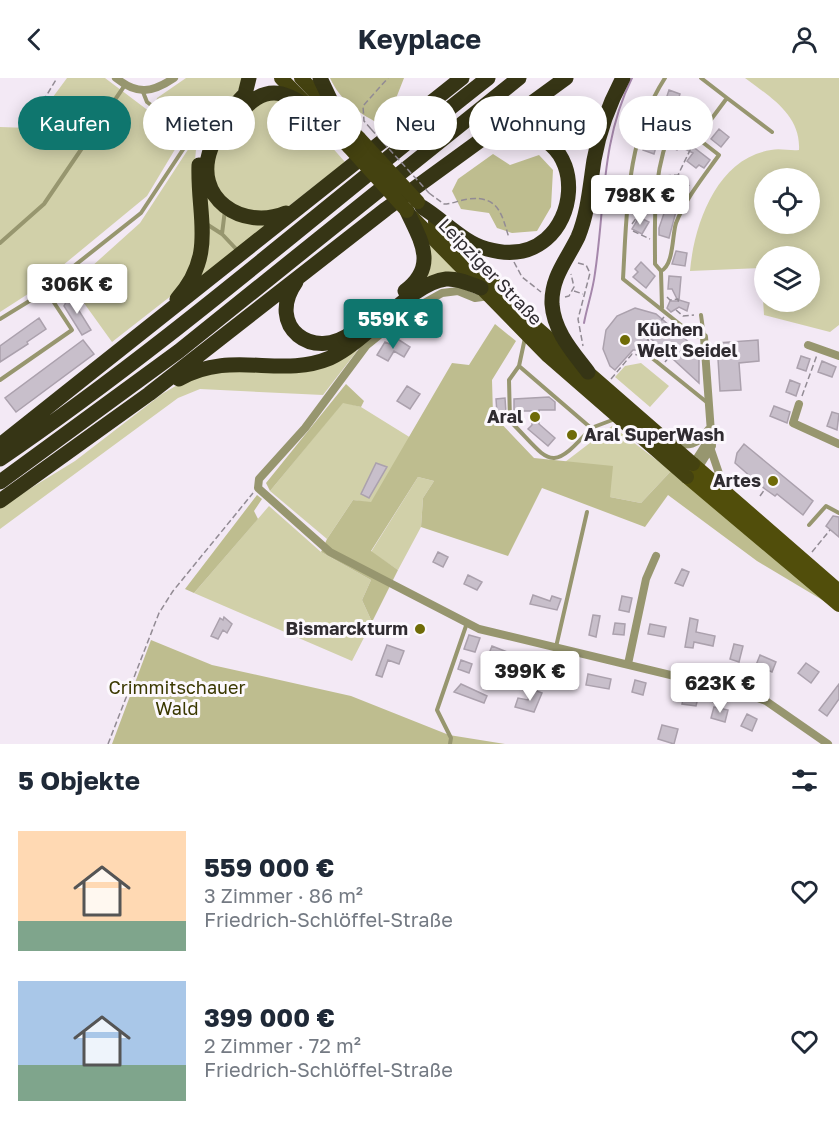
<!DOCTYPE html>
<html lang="de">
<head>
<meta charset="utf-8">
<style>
	body { margin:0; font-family:"Golos Text",sans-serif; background:#f2f2f3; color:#1f2937; height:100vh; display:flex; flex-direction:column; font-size:22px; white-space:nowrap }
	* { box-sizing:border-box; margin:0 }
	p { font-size:20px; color:#747a83 }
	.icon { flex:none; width:33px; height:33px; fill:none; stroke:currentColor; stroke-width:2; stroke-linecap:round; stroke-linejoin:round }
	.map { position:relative; height:666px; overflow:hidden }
	.side { display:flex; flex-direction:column; background:#fff; flex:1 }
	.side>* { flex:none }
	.banner { position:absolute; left:18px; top:18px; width:804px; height:54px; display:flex; gap:12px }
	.fabs { position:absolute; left:754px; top:90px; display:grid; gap:12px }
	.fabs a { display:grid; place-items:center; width:66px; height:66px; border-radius:50%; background:#fff; box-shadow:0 3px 15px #0003; font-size:30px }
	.price { position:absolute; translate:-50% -51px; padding:0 14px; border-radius:6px; background:#fff; color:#222; font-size:20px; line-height:39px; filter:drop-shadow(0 2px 3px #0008) }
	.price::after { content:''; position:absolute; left:50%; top:36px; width:18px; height:14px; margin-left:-9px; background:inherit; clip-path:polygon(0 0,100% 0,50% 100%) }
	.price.on { background:#0f766e; color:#fff }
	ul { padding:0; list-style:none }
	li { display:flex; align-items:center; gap:18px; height:150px; padding:0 18px }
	li span { display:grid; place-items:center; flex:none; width:168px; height:120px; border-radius:0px; color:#555 }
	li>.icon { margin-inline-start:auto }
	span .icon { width:72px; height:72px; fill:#fffc; stroke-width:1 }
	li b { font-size:26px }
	h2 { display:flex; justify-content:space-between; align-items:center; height:72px; padding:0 18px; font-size:26px }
	.chip { padding:0 21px; border-radius:27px; background:#fff; box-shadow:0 3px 15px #0003; font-size:21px; line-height:54px }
	.chip.on { background:#0f766e; color:#fff }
	header { display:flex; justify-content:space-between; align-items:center; height:78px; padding:0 18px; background:#fff; font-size:27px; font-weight:700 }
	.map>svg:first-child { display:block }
</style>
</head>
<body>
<header><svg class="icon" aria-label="back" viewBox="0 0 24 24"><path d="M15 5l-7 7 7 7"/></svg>Keyplace<svg class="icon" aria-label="person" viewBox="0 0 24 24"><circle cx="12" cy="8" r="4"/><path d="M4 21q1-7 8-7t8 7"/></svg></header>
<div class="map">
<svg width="839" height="666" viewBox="0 0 839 666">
	<rect width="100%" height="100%" fill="#f3e9f5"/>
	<!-- green -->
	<path fill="#d1d0a9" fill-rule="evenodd" d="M67,0H105L178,55L180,63L147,118L28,216L0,234V49L30,50Z
		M186,0H243V3L234,20L203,54L187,53L178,40L156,24L157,20Z
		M745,0H839V247L830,254L764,237L761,190L690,193C694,146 717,80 771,72C780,70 790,73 799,72C801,37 770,19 745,0ZM765,100H810V146H765ZM765,178H810V224H765Z
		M261,22H286L299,32L345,84L280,135L265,139L224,123L212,96L216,68Z
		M189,70L196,72L193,103L198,164L185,207L112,264L71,207L140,145Z
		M204,109C226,133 236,151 271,144L195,209Z
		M425,163L444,179L460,199L418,207Z
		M355,271L357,273L323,317L200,311L178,320L0,451V429L75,383L162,316L191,299Z
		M641,285L669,308L650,329L615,299L625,288Z
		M343,324L361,329L411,360L371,425L353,422L327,461L270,413Z
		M612,348L671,393L641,425L610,419L565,384Z
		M418,399L434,403L423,420L421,449L398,492L371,474Z
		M269,428L321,474L371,502L362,522L372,544L352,583L194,515Z"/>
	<!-- forest -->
	<path fill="#bebd8f" d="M330,0H404L393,28L378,45C357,34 340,22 330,0Z
		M493,76L510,87L539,77L553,92L551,129L537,153L512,155L497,150L489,135L461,131L452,113L458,101Z
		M495,246L516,263L492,302L493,337L534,380L613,388L610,419L641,425L671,393L839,532L757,483L668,417L645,449L542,410L508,478L421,449L423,420L434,403L418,399L371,473L398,492L372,544L362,522L371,502L321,474L327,461L353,422L371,424L452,285L469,287Z
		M346,306L364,323L361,329L343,325L270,413L266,405Z
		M257,417L262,421L254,433L258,441L194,515L185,511Z
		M151,562L212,587L351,618L449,657L505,666H112Z"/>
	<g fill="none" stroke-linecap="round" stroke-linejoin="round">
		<!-- stream -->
		<path stroke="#a587ab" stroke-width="2" d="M584,245C587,229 593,212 595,195C605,128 601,62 632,0"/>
	</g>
	<!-- building -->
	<path fill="#c8bfcb" stroke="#aba1ad" stroke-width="1.5" d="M669,12L680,16L676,28L665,24Z
		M690,25L702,34L694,45L682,36Z
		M676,50L686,56L683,61L710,82L704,90L699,87L696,90L687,83L693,75L679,68L677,72L669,68Z
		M719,51L729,59L721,69L711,61Z
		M647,58L658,62L654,76L643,72Z
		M675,103L686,109L679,122L669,160L659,157V150Z
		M637,107L650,108L649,120L636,119Z
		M639,139L649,144L642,156L632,151Z
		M676,173L687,175L685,188L672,186Z
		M641,184L655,198L646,210L633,199L638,194L635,191Z
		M669,198L681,199L679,222L689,225L687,233L679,229L671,234L667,230L670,223H678L672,211H668Z
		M70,217L76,220V228L91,252L82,257L64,228Z
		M635,230L656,236L699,273V305L649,259L643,272H633L615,292L610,288L603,271L606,252L617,238Z
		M39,240L46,251L27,264L28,266L0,284V268Z
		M396,260L410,269L404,279L394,273L388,283L377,277L385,264L392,267Z
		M83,262L94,276L16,334L5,320Z
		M758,262L759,283L739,285L741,312L720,313L717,265Z
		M801,278L810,281L806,293L797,290Z
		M822,283L836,289L832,299L818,294Z
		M790,302L800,306L796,318L786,314Z
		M407,308L420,316L410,331L397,323Z
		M549,319L555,324V332H539V346L555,360L548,368L528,351L532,347V333H514V321Z
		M505,320L506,335H497L496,321Z
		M774,328L790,334L787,345L770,338Z
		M832,334L839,336L837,352L827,348Z
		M744,366L813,423L803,437L777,416L775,418L765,411L735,385L737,375Z
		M376,385L387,389L369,420L361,416Z
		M833,438L839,439V459L826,448Z
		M438,474L448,479L443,489L433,484Z
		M682,491L689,494L683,508L675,505Z
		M468,497L482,504L477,512L464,506Z
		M533,517L550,523L552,518L561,521L557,532L530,526Z
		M622,518L632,520L629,534L619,532Z
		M593,537L600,538L596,559L589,557Z
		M224,539L232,546L227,555L223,552L218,561L211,558L220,540L223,542Z
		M690,540L698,542L696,554L715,558L713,568L694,564L693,570L685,569Z
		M615,545L625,546L624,557L613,556Z
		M650,546L666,549L664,559L648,556Z
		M469,557L480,560L475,574L464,571Z
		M734,566L743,568L739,584L730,581Z
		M387,567L404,573L399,586L388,582L382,599L376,597Z
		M492,568L520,579L517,588L488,578Z
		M760,577L776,584L772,594L756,587Z
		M461,582L472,586L469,595L458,591Z
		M537,582L548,585L545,597L534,594Z
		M806,585L819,594L811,605L798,595Z
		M563,590L574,593L570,606L559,603Z
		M588,596L611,601L609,611L586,607Z
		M635,602L646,605L643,617L632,614Z
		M461,606L487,618L484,625L454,614Z
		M839,606V621L827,638L819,632Z
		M531,611L542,615L534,634L515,629L518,620L528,622Z
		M685,612L717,618L715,624L698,620L696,628L682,626Z
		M714,629L728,632L725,644L711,640Z
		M747,636L757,641L752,653L741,648Z
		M662,647L678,651L674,666L658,661Z"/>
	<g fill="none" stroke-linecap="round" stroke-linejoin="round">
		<!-- path -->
		<path stroke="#928b94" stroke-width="1.5" stroke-dasharray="6 3" stroke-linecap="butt" d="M35,48L42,39L45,20L57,0
			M371,51L364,43L363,28L388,0
			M679,97L690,109
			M665,98L678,97L694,64
			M429,115L444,126C452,126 460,122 468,121C499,117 502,137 509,160
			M632,146L639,136L648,133
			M633,153L650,161
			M514,184L522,199L541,214
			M578,185L586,187L590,195L578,241L583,268
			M574,213L583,216
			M565,219L569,218L574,209L571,196
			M667,219L670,222L678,221L679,226
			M676,232L683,238L694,237
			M646,272L649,264L647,259L664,239
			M665,284L670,278
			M611,301L632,276L638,277L646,272L648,276
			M802,318L817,277
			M760,418L765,411
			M812,474L830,452
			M108,666L159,535L173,513L253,415"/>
		<!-- service -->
		<path stroke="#97966f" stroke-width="4" d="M665,0C626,60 627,132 623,201L696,259H704L701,237
			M727,20L772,54
			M674,42L719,77C704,98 686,120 676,145C672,157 674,187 661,193L655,186C655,130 652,97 674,42Z
			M698,59L727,20L701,0
			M186,63L202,70
			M225,132L222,156L239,174
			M208,147L222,156
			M0,165L44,126L125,7
			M661,193L662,230
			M0,241L31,222L141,135L184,70L185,56L180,49L147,24L143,14
			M525,260L519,288L591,350L615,341
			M652,280L709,326
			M519,288L509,302L510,343C550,383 549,398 591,350
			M0,302L72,252L51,220V206
			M809,447L826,428L839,435
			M556,569L587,434
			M450,666L451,660L437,632L467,545"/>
		<!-- minor -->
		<path stroke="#97966f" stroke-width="8" d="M116,0C137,17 152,15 174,0
			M489,218L475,220L458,213L442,215L408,234L366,268L305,350L259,401L258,410L330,474L479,551L741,614L766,623L828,666
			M808,267L839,278
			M799,326L793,345L839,366
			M671,365C688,368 698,368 708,352
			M711,372L724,410
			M692,388L706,366L709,354
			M697,392L712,368L704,259
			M628,586L646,501L656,478"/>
		<!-- primary -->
		<path stroke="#514e0b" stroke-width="14" d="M693,386L839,513
			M687,399L839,527"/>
		<!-- trunk -->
		<path stroke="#444210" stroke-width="14" d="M281,0L349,69
			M301,0L359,60
			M412,139L548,278L687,399
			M435,144L537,250L693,386"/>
		<!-- motorway -->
		<path stroke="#363515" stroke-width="15" d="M320,0L338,38
			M233,29L245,16L249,0
			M422,129C443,142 464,165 487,171C589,200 601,26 491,60
			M286,135C242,153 192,120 211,70C216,56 228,46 239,35C250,25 259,15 274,15C289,15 303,27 316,33
			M296,204C265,248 313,285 353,254
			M405,213C438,188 421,163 407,133
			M177,221C217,176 197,139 199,87
			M588,294C573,274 554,254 552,226C551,199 567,182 578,159C588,135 590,108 594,82C599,54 609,26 623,0
			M179,301C232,271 280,301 330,280C365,265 412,204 446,201C458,200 470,206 481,210
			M0,367L462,0
			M0,381C170,265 326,127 488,0
			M0,404L179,273L519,0
			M0,423L149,316L386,131L566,0"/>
		<!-- path-bridge -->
		<path stroke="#928b94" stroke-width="1.5" stroke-dasharray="6 3" stroke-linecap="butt" d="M371,51L429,115"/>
		<!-- trunk-bridge -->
		<path stroke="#444210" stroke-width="14" d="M359,60L418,124
			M349,69L407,133"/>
	</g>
	<!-- markers -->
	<g fill="#6f6b07" stroke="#fcf8fd" stroke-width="2">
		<circle cx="625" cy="262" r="6"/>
		<circle cx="535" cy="339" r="6"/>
		<circle cx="572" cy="357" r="6"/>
		<circle cx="773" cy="403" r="6"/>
		<circle cx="420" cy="551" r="6"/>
	</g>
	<g text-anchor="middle" stroke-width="6" stroke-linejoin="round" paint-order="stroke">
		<!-- street labels -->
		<g font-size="18" fill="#302c31" stroke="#fcf8fd">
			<text transform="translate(490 194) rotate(46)" y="6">Leipziger Straße</text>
		</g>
		<!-- poi labels -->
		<g font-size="18" font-weight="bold" fill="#302c31" stroke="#fcf8fd" text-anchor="end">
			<text x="637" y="258" text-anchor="start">Küchen<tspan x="637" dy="21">Welt Seidel</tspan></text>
			<text x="523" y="345">Aral</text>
			<text x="584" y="363" text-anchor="start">Aral SuperWash</text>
			<text x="761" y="409">Artes</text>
			<text x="408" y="557">Bismarckturm</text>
		</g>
		<!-- park labels -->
		<g font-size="18" fill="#3a3800" stroke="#fcf8fd">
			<text x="177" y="616">Crimmitschauer<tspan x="177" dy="21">Wald</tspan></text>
		</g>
	</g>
</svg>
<div class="fabs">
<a><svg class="icon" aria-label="locate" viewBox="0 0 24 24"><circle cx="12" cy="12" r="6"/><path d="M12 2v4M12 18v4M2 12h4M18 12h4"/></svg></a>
<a><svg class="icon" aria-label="layers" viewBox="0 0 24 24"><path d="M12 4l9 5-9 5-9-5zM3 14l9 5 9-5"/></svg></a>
</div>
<b class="price" style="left:640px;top:148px">798K €</b>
<b class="price" style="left:77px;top:237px">306K €</b>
<b class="price on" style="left:393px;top:272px">559K €</b>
<b class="price" style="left:530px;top:624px">399K €</b>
<b class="price" style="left:720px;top:636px">623K €</b>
<div class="banner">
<a class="chip on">Kaufen</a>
<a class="chip">Mieten</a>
<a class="chip">Filter</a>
<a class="chip">Neu</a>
<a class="chip">Wohnung</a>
<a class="chip">Haus</a>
</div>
</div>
<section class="side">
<h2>5 Objekte<svg class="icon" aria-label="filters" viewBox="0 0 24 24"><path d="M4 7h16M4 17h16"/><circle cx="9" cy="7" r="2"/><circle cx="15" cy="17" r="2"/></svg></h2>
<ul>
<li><span style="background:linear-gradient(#ffd9b3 75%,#7fa58c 0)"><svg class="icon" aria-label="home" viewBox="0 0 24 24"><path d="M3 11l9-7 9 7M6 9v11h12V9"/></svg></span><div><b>559 000 €</b><p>3 Zimmer · 86 m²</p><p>Friedrich-Schlöffel-Straße</p></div><svg class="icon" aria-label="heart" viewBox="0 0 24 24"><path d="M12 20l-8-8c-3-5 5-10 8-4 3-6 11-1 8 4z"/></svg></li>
<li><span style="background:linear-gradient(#a9c7e8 70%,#7fa58c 0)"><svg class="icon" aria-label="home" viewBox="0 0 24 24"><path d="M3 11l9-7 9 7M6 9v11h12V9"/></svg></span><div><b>399 000 €</b><p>2 Zimmer · 72 m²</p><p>Friedrich-Schlöffel-Straße</p></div><svg class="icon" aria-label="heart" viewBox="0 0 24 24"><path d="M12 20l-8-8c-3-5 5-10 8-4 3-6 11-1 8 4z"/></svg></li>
</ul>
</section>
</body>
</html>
